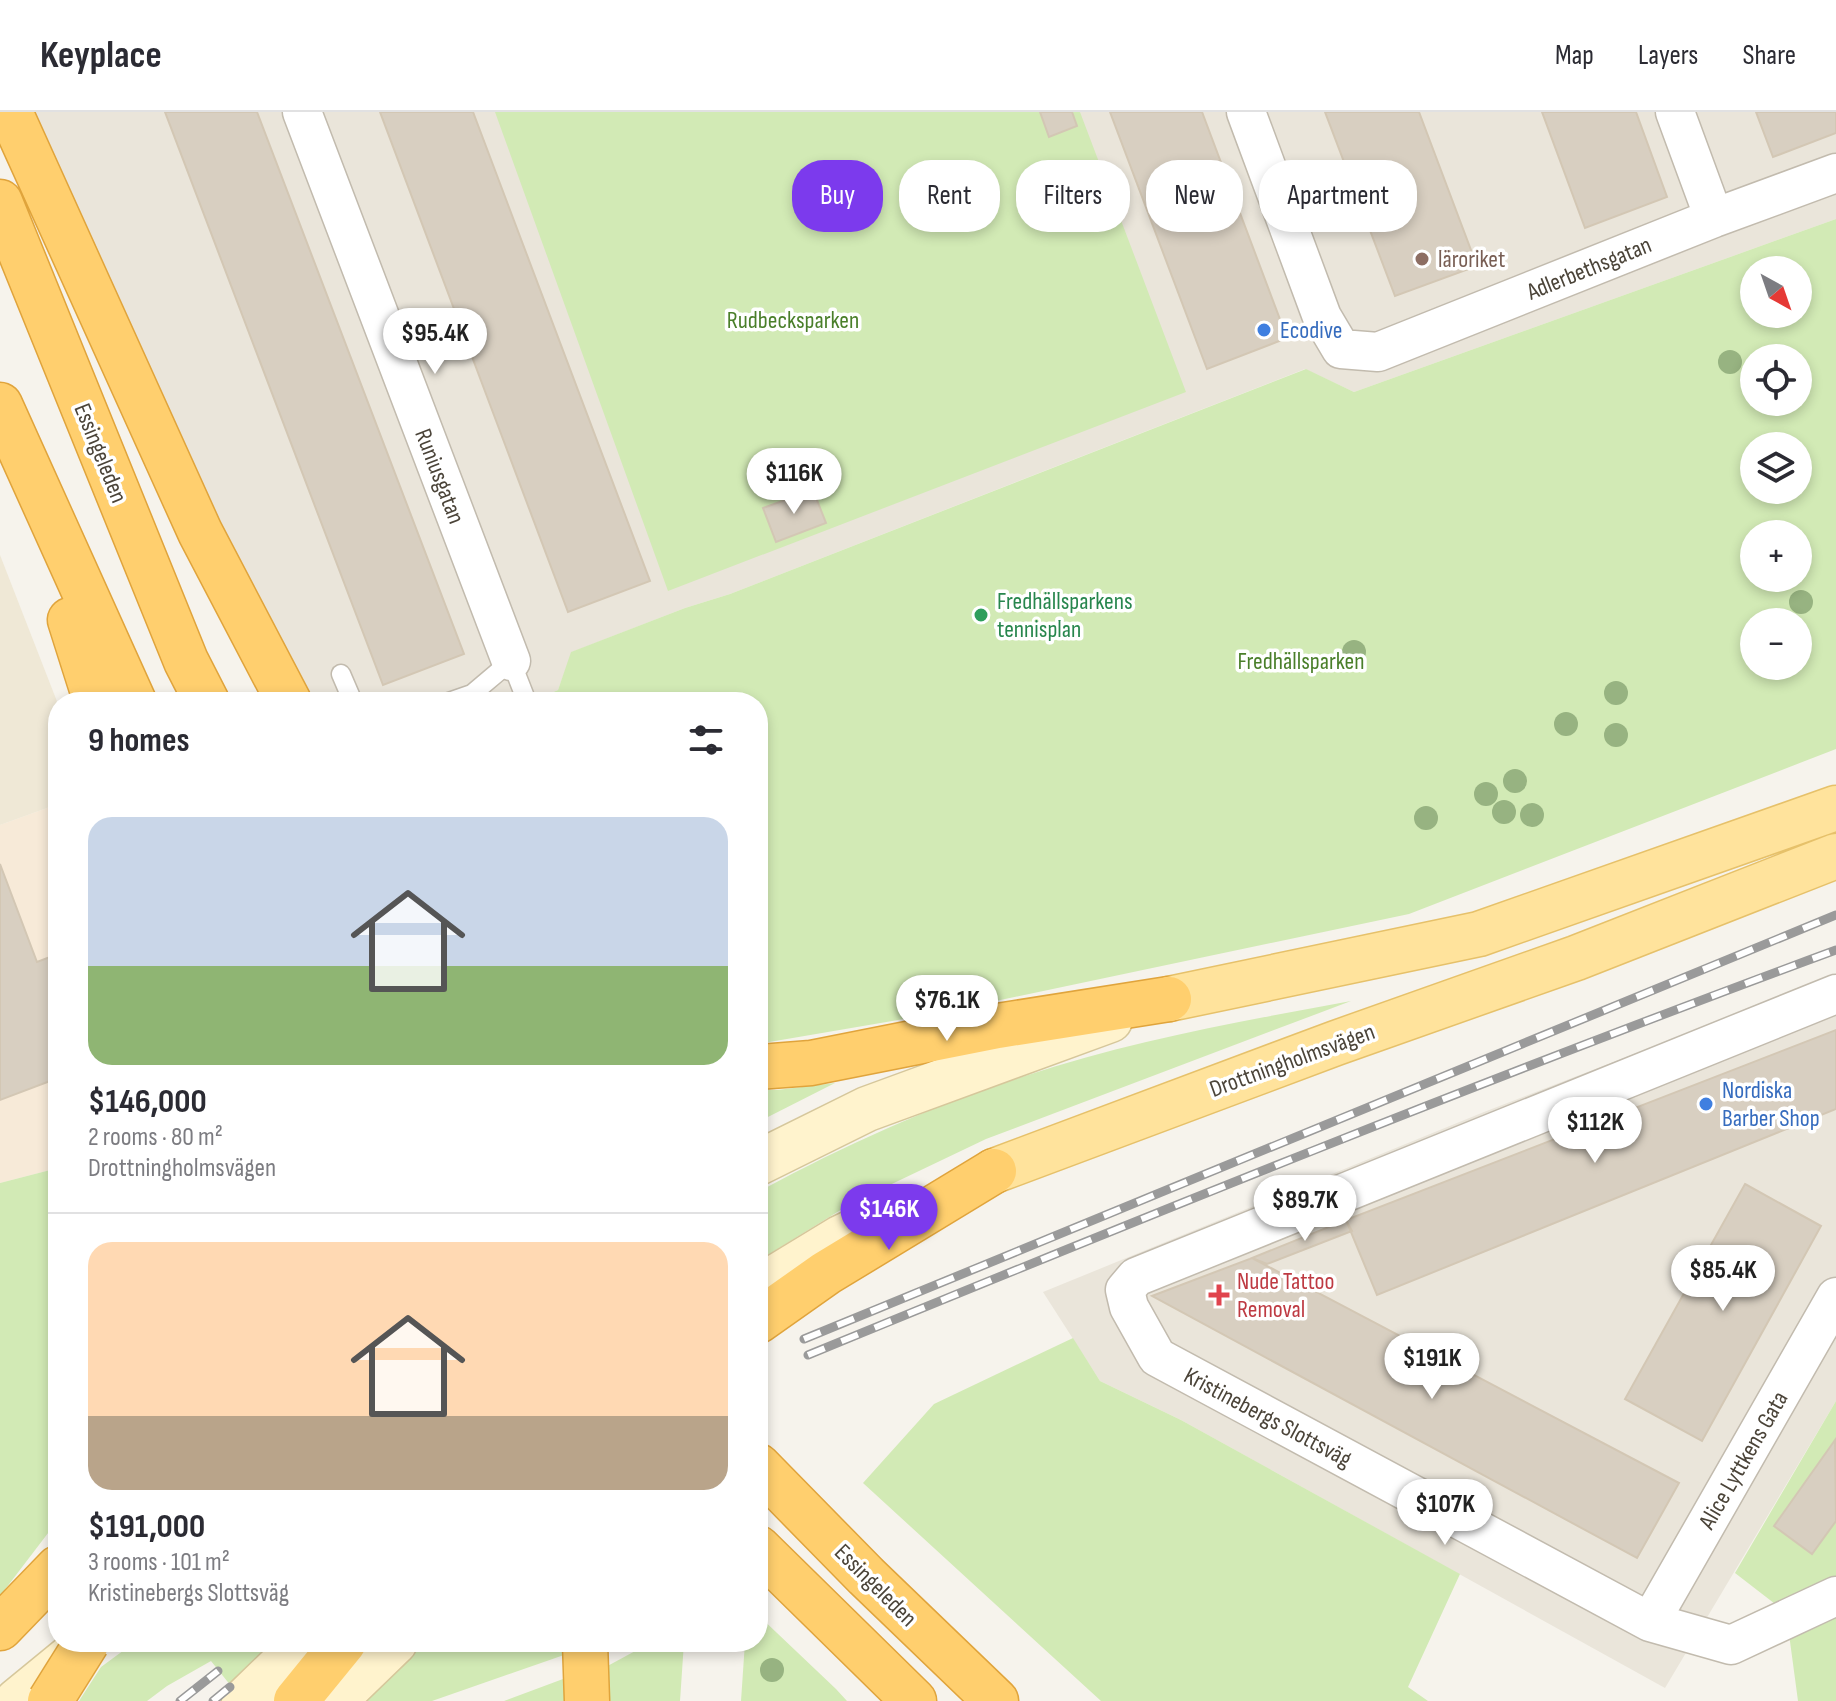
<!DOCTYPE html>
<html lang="en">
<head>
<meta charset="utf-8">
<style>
	body { margin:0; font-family:"Sofia Sans Condensed",sans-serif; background:#f7f7f7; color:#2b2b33; height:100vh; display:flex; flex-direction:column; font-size:30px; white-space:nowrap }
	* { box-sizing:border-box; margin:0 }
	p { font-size:26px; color:#7c7c81 }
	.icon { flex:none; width:44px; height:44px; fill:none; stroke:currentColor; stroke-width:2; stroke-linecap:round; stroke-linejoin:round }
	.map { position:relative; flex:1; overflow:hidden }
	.panel { position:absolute; left:48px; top:580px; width:720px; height:960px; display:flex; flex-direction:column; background:#fff; border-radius:32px; box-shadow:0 4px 12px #0003 }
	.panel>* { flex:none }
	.guide { position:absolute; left:792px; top:48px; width:760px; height:72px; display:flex; gap:16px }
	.needle { width:52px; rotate:140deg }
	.fabs { position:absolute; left:1740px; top:144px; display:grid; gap:16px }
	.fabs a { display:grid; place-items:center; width:72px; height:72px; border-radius:50%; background:#fff; box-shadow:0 4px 12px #0003; font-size:40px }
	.price { position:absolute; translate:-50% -68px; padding:0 18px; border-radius:28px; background:#fff; color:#222; font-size:26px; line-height:52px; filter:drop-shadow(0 2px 4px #0008) }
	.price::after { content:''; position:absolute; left:50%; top:48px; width:24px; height:18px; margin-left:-12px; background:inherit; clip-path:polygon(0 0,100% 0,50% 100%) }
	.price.current { background:#7c3aed; color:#fff }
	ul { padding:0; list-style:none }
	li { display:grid; align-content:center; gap:16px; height:424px; padding:0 40px }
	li+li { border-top:2px solid #e1e1e2 }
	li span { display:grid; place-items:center; height:248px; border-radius:24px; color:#555 }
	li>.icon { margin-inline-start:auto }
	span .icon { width:144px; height:144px; fill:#fffc; stroke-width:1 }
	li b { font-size:34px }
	h2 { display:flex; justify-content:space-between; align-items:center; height:96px; padding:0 40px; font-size:34px }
	.chip { padding:0 28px; border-radius:32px; background:#fff; box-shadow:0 4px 12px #0003; font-size:28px; line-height:72px }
	.chip.current { background:#7c3aed; color:#fff }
	header { display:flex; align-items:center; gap:48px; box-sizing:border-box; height:112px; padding:0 40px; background:#fff; border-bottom:2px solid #e1e1e2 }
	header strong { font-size:38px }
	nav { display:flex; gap:44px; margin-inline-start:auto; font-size:28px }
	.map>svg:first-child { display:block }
</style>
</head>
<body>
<header>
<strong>Keyplace</strong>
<nav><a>Map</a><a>Layers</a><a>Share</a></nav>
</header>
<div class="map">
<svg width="1836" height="1589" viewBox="0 0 1836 1589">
	<rect width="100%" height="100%" fill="#f6f3ec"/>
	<!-- residential -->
	<path fill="#eae5da" d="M28,0H1836V107L1354,280L1305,257L730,482L685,496L572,540L558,578L530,590H315L306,578L208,394Z
		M1836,864V1289L1665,1576L1181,1308L1100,1269L1043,1180L1484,1000Z"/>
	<!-- commercial -->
	<path fill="#f7ead8" d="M58,692V1056L0,1071V713Z"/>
	<!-- education -->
	<path fill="#efe8d6" d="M0,443L58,592V692L0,713Z"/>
	<!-- green -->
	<path fill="#d2eab5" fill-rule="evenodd" d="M495,0H1080L1186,280L668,479Z
		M1836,107V637L1409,802L939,901L758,932V590H530L558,578L571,540L685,496L730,482L1306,257L1354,280ZM1754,158H1798V202H1754ZM1754,246H1798V290H1754ZM1754,334H1798V378H1754ZM1754,422H1798V466H1754ZM1754,510H1798V554H1754Z
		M1351,889L986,1027L852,1091L758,1149V1080C843,1034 933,993 1025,964C1130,929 1242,909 1351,889Z
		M835,971L758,1010V977L777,978Z
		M58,1056V1408L0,1484V1071Z
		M1073,1226L1100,1269L1181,1308L1460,1462L1408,1575L1428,1589H1101L863,1371L934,1292Z
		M1836,1289V1471L1779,1495L1735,1461Z
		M758,1503L836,1577L847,1589H741L745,1530H758Z
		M1836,1503V1589H1798L1789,1522Z
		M135,1530H285L235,1579L211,1549L167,1574L147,1589H79L101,1555Z
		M424,1530H564V1543L432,1589H364Z
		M645,1530H684L680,1589H604L602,1557L637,1538Z
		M563,1567L565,1589H504Z"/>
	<!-- building -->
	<path fill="#d8cfc1" stroke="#d3c7b4" stroke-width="2" d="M165,0H257L464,542L383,573Z
		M380,0H473L650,469L568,500Z
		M1040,0H1072L1077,14L1049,25Z
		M1110,0H1202L1287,226L1207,257Z
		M1325,0H1419L1477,154L1395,184Z
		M1542,0H1636L1667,85L1585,116Z
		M1756,0H1836V21L1773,45Z
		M813,378L826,411L776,430L763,396Z
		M0,752L37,850L58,842V966L0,988Z
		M1836,918V997L1377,1183L1346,1108Z
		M1745,1072L1821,1114L1702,1329L1625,1287Z
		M1346,1108L1352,1119L1267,1152L1252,1146Z
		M1252,1146L1679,1371L1637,1446L1152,1184Z
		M1835,1328L1836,1409L1812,1442L1774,1414Z"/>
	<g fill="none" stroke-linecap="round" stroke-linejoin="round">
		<defs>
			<path id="lane" d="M341,562L353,590
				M449,590L472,582L511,549L527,590"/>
			<path id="street" d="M302,0L511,549
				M1246,0L1322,205L1341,237L1378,240L1714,106L1836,61
				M1675,0L1714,106
				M1836,882L1136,1165L1125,1178L1129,1195L1157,1245L1650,1510L1731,1533L1836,1484
				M1650,1510L1836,1185"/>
			<path id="secondary" d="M758,1051L867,997L1110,908
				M758,1176L840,1126L896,1099
				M17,1589L78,1539
				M244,1589L305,1530
				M334,1589L395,1530"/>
			<path id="primary" d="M1169,887L1479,822L1836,696
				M994,1059L1336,931L1576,846L1836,744"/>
			<path id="highway" d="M10,0L200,420L289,590
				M0,90L186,549L207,590
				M0,293L134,590
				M70,508L96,590
				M758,955L811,951L998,914L1169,887
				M758,1209L826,1161L994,1059
				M758,1354L866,1464L996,1589
				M758,1436L914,1589
				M0,1516L58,1456
				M585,1530L587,1589
				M296,1589L344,1530"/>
		</defs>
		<!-- lane casing -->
		<use href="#lane" stroke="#c2bbae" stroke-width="21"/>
		<!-- street casing -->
		<use href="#street" stroke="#c2bbae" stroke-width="41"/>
		<!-- secondary casing -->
		<use href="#secondary" stroke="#d6c79b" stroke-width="47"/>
		<!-- primary casing -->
		<use href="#primary" stroke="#e6c16a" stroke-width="47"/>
		<!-- highway casing -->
		<use href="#highway" stroke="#e0a43c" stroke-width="47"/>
		<!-- lane -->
		<use href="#lane" stroke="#fff" stroke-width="18"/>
		<!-- street -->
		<use href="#street" stroke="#fff" stroke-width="38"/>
		<!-- secondary -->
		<use href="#secondary" stroke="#fff3cd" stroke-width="44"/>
		<!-- primary -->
		<use href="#primary" stroke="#ffe39c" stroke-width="44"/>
		<!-- highway -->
		<use href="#highway" stroke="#ffcf6e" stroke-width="44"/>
		<defs>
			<path id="rail" d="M804,1227L1836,803
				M808,1243C1149,1103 1491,965 1836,838
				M180,1589L218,1559
				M213,1589L230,1575"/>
		</defs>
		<!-- rail casing -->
		<use href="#rail" stroke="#9a9a9a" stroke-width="9"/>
		<!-- rail -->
		<use href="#rail" stroke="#fff" stroke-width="6" stroke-dasharray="18" stroke-linecap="butt"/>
		<defs>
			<path id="highway-bridge" d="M50,1589L87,1530"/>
		</defs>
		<!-- highway-bridge casing -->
		<use href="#highway-bridge" stroke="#e0a43c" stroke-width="47" stroke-linecap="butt"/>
		<!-- highway-bridge -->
		<use href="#highway-bridge" stroke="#ffcf6e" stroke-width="44"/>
	</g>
	<!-- trees -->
	<g fill="#97b381">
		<circle cx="1730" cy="250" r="12"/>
		<circle cx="1801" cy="490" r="12"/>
		<circle cx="1354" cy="540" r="12"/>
		<circle cx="1616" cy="581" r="12"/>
		<circle cx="1566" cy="612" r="12"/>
		<circle cx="1616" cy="623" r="12"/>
		<circle cx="1515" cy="669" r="12"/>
		<circle cx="1486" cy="682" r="12"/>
		<circle cx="1504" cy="700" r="12"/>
		<circle cx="1532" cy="703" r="12"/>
		<circle cx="1426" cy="706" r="12"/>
		<circle cx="772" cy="1558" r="12"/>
	</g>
	<!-- markers -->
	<circle fill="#8d6e63" stroke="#fff" stroke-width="3" cx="1422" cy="147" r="8"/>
	<g fill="#3f7fe0" stroke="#fff" stroke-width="3">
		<circle cx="1264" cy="218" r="8"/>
		<circle cx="1706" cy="992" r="8"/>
	</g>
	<circle fill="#2e9e5b" stroke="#fff" stroke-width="3" cx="981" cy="503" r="8"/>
	<path fill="#e0444e" stroke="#fff" stroke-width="3" d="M1215 1171h8v8h8v8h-8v8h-8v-8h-8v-8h8z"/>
	<g text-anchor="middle" stroke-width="7" stroke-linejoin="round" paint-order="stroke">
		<!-- education labels -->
		<g font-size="24" fill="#785e54" stroke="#fff" text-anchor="start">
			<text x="1438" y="155">läroriket</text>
		</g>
		<!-- street labels -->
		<g font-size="24" fill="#4b4439" stroke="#fff">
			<text transform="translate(1589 156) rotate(-22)" y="8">Adlerbethsgatan</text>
			<text transform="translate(101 341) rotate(68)" y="8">Essingeleden</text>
			<text transform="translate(440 364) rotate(69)" y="8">Runiusgatan</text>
			<text transform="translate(1292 948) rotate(-20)" y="8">Drottningholmsvägen</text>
			<text transform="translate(1268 1305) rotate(28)" y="8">Kristinebergs Slottsväg</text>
			<text transform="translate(1743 1348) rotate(-60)" y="8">Alice Lyttkens Gata</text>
			<text transform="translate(876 1473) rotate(45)" y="8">Essingeleden</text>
		</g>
		<!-- park labels -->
		<g font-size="24" fill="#4a7f2a" stroke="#fff">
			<text x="793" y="216">Rudbecksparken</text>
			<text x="1301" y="557">Fredhällsparken</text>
		</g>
		<!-- shop labels -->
		<g font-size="24" fill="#366cbe" stroke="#fff" text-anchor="start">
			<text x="1280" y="226">Ecodive</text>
			<text x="1722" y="986">Nordiska<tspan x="1722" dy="28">Barber Shop</tspan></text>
		</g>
		<!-- leisure labels -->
		<g font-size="24" fill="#27864d" stroke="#fff" text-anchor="start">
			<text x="997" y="497">Fredhällsparkens<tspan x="997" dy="28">tennisplan</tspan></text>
		</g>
		<!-- health labels -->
		<g font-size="24" fill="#be3a42" stroke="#fff" text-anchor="start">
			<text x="1237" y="1177">Nude Tattoo<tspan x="1237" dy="28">Removal</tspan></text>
		</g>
	</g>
</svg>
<div class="fabs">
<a><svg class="needle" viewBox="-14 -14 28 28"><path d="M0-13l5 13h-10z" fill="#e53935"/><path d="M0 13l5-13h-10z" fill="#7c7c81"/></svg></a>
<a><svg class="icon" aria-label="locate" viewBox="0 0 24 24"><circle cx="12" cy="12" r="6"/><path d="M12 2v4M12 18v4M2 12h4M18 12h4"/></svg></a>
<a><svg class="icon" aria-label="layers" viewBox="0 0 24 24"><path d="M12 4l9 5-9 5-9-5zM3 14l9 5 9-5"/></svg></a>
<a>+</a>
<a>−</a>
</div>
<b class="price" style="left:435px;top:264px">$95.4K</b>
<b class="price" style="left:794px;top:404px">$116K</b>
<b class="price" style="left:947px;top:931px">$76.1K</b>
<b class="price" style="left:1595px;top:1053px">$112K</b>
<b class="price" style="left:1305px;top:1131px">$89.7K</b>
<b class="price current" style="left:889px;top:1140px">$146K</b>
<b class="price" style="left:1723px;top:1201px">$85.4K</b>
<b class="price" style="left:1432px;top:1289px">$191K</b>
<b class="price" style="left:1445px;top:1435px">$107K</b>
<div class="guide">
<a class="chip current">Buy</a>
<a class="chip">Rent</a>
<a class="chip">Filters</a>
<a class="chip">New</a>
<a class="chip">Apartment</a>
</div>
<section class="panel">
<h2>9 homes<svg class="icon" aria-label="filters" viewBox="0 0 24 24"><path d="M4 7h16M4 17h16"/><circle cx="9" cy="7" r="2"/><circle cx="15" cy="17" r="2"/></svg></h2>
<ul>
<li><span style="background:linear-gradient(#c9d6e8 60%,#8fb573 0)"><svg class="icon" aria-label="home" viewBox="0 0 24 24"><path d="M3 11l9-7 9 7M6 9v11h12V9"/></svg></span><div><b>$146,000</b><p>2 rooms · 80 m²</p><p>Drottningholmsvägen</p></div></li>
<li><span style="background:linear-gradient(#ffd9b3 70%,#b9a48a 0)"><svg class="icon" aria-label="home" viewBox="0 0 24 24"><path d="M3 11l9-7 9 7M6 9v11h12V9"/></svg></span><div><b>$191,000</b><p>3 rooms · 101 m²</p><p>Kristinebergs Slottsväg</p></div></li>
</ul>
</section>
</div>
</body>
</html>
